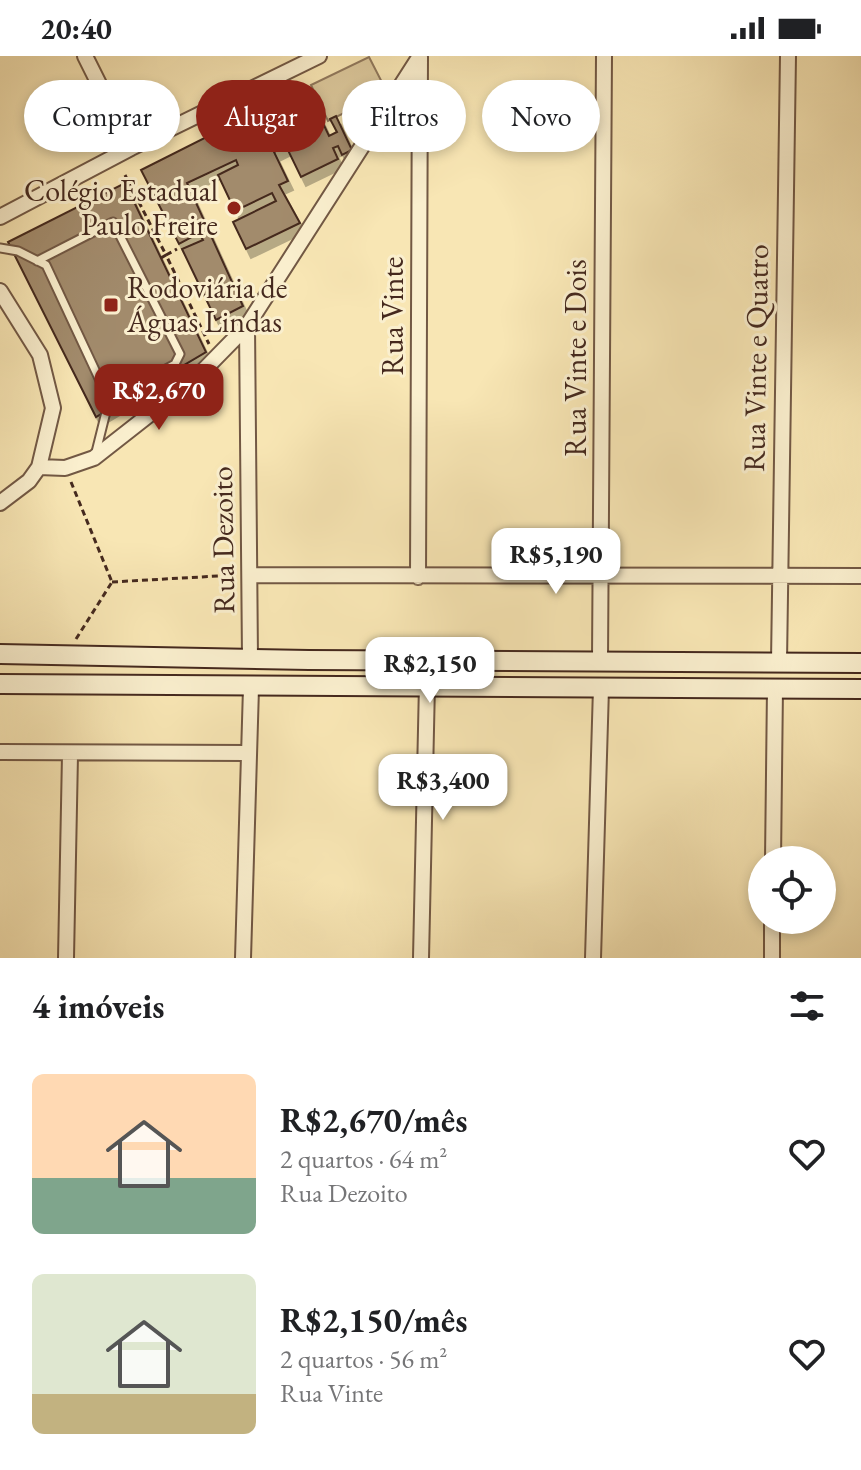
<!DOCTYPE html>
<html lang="pt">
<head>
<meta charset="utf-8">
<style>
	body { margin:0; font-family:"EB Garamond",serif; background:#f6f6f6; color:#202124; height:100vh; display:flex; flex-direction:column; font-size:30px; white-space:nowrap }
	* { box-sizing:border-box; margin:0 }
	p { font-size:26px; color:#757577 }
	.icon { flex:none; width:44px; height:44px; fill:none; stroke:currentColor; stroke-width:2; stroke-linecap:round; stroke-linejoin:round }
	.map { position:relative; height:902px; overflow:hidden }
	.details { display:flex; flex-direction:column; background:#fff; flex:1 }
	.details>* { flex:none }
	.guide { position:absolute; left:24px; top:24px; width:814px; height:72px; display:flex; gap:16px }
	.tools { position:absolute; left:748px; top:790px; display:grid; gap:16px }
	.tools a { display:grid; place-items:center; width:88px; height:88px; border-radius:50%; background:#fff; box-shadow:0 4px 12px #0003; font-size:40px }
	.price { position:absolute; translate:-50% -68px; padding:0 18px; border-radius:16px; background:#fff; color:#222; font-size:26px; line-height:52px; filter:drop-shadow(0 2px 4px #0008) }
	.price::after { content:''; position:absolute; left:50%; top:48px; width:24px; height:18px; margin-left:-12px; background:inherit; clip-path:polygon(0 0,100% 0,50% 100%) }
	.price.current { background:#8f2418; color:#fff }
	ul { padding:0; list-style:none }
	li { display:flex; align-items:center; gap:24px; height:200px; padding:0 32px }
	li span { display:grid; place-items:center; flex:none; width:224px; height:160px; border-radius:12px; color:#555 }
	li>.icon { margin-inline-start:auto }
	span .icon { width:96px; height:96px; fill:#fffc; stroke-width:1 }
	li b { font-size:34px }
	h2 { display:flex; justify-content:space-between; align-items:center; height:96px; padding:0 32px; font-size:34px }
	.chip { padding:0 28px; border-radius:36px; background:#fff; box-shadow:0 4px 12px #0003; font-size:28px; line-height:72px }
	.chip.current { background:#8f2418; color:#fff }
	.status { display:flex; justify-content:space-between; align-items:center; height:56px; padding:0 40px; background:#fff; direction:ltr }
	.status svg { height:22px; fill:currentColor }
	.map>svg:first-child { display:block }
</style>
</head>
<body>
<div class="status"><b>20:40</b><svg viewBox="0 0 49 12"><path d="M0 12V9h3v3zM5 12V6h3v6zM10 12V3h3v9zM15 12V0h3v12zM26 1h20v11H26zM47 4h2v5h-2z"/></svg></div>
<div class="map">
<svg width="861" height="902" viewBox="0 0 861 902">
	<defs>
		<filter id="shadow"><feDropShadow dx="5" dy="9" stdDeviation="0" flood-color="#0004"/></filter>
	</defs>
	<rect width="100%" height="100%" fill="#f8e6b4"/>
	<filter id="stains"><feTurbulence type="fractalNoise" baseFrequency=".0025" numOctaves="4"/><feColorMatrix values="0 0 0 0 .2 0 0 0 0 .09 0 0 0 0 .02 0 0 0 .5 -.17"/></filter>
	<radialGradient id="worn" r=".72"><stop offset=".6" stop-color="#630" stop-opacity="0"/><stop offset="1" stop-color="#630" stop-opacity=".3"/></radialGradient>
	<!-- green -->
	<path fill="#dac69a" stroke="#90785c" stroke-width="2" d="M369,1L387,36L328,65L311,29Z"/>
	<!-- building -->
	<path fill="#a28b6c" stroke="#45291e" stroke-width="2" filter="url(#shadow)" d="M306,31L329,80L337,76L330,63L336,60L352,94L342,99L338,90L333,92L338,103L301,121L286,90L274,96L288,125L279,129L300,167L246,193L233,166L276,145L272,137L235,155L218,119L238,109L236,104L187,127L243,250L216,264L182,193L203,184L199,177L179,188L141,114Z
		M125,127L206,296L96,361L8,186Z"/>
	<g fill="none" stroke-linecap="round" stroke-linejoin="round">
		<defs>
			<path id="lane" d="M0,192L18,195L46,209L109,344L95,400
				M37,205L113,166L180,298L175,308L109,344"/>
			<path id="street" d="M85,0L131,92
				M0,161L131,92L319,0
				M0,235L40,299L53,352L39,411L29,425L0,447
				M247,270L250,602
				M39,411L65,412L94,402L196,322L247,270L420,0
				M250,519L861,520
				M418,521L420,0
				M600,604L604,0
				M779,606L788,0
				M0,696L248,697
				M773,804L775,632
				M66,902L70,699
				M243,902L251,632
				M421,902L427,628
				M593,902L601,632
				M772,902V864"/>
			<path id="secondary" d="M0,598L309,604L861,607
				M0,628L861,633"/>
		</defs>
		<!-- lane casing -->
		<use href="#lane" stroke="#725844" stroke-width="11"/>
		<!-- street casing -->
		<use href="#street" stroke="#725844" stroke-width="18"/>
		<!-- secondary casing -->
		<use href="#secondary" stroke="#45291e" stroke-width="22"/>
		<!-- path -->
		<path stroke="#45291e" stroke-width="3" stroke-dasharray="6 4" stroke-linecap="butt" d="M125,119L166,199L177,193
			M161,202L166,199L209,288
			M71,426L112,526
			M112,526L236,519
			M76,583L112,526"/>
		<!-- lane -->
		<use href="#lane" stroke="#faefce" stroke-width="7"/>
		<!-- street -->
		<use href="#street" stroke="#faefce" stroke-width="14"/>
		<!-- secondary -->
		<use href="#secondary" stroke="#faefce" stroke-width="18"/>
	</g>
	<!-- markers -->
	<g fill="#8f2418" stroke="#faefce" stroke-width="3">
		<circle cx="234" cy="152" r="8"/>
		<rect x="103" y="241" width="16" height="16" rx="4"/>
	</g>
	<g text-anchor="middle" stroke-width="6" stroke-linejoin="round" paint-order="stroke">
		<!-- poi labels -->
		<g font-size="30" fill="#45291e" stroke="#faefce" text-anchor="end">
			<text x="218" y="145">Colégio Estadual<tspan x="218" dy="34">Paulo Freire</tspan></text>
			<text x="127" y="242" text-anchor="start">Rodoviária de<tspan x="127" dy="34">Águas Lindas</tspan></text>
		</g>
		<!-- street labels -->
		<g font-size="30" fill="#45291e" stroke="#faefce">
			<text transform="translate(393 260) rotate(-90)" y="10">Rua Vinte</text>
			<text transform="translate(576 302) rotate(-90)" y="10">Rua Vinte e Dois</text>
			<text transform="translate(756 302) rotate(-89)" y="10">Rua Vinte e Quatro</text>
			<text transform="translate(223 484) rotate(-91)" y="10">Rua Dezoito</text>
		</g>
	</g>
	<rect width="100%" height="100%" filter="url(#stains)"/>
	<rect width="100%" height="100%" fill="url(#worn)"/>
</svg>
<div class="tools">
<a><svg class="icon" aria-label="locate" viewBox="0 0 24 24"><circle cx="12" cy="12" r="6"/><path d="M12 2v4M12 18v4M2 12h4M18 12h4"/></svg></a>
</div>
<b class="price current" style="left:159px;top:376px">R$2,670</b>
<b class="price" style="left:556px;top:540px">R$5,190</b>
<b class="price" style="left:430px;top:649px">R$2,150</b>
<b class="price" style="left:443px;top:766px">R$3,400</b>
<div class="guide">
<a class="chip">Comprar</a>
<a class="chip current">Alugar</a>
<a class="chip">Filtros</a>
<a class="chip">Novo</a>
</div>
</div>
<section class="details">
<h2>4 imóveis<svg class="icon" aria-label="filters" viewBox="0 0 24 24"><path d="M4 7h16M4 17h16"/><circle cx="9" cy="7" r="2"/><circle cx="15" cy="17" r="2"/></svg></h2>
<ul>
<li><span style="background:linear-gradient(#ffd9b3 65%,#7fa58c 0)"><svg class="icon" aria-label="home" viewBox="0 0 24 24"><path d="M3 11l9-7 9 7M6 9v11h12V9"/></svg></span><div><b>R$2,670/mês</b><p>2 quartos · 64 m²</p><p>Rua Dezoito</p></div><svg class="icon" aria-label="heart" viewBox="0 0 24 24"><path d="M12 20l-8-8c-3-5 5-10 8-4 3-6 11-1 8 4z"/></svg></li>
<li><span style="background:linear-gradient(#dfe7d0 75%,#c2b280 0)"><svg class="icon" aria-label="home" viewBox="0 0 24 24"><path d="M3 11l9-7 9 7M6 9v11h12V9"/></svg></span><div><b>R$2,150/mês</b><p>2 quartos · 56 m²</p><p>Rua Vinte</p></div><svg class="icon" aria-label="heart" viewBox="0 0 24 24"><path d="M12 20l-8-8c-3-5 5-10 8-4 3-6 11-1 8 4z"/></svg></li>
</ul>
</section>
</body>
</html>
